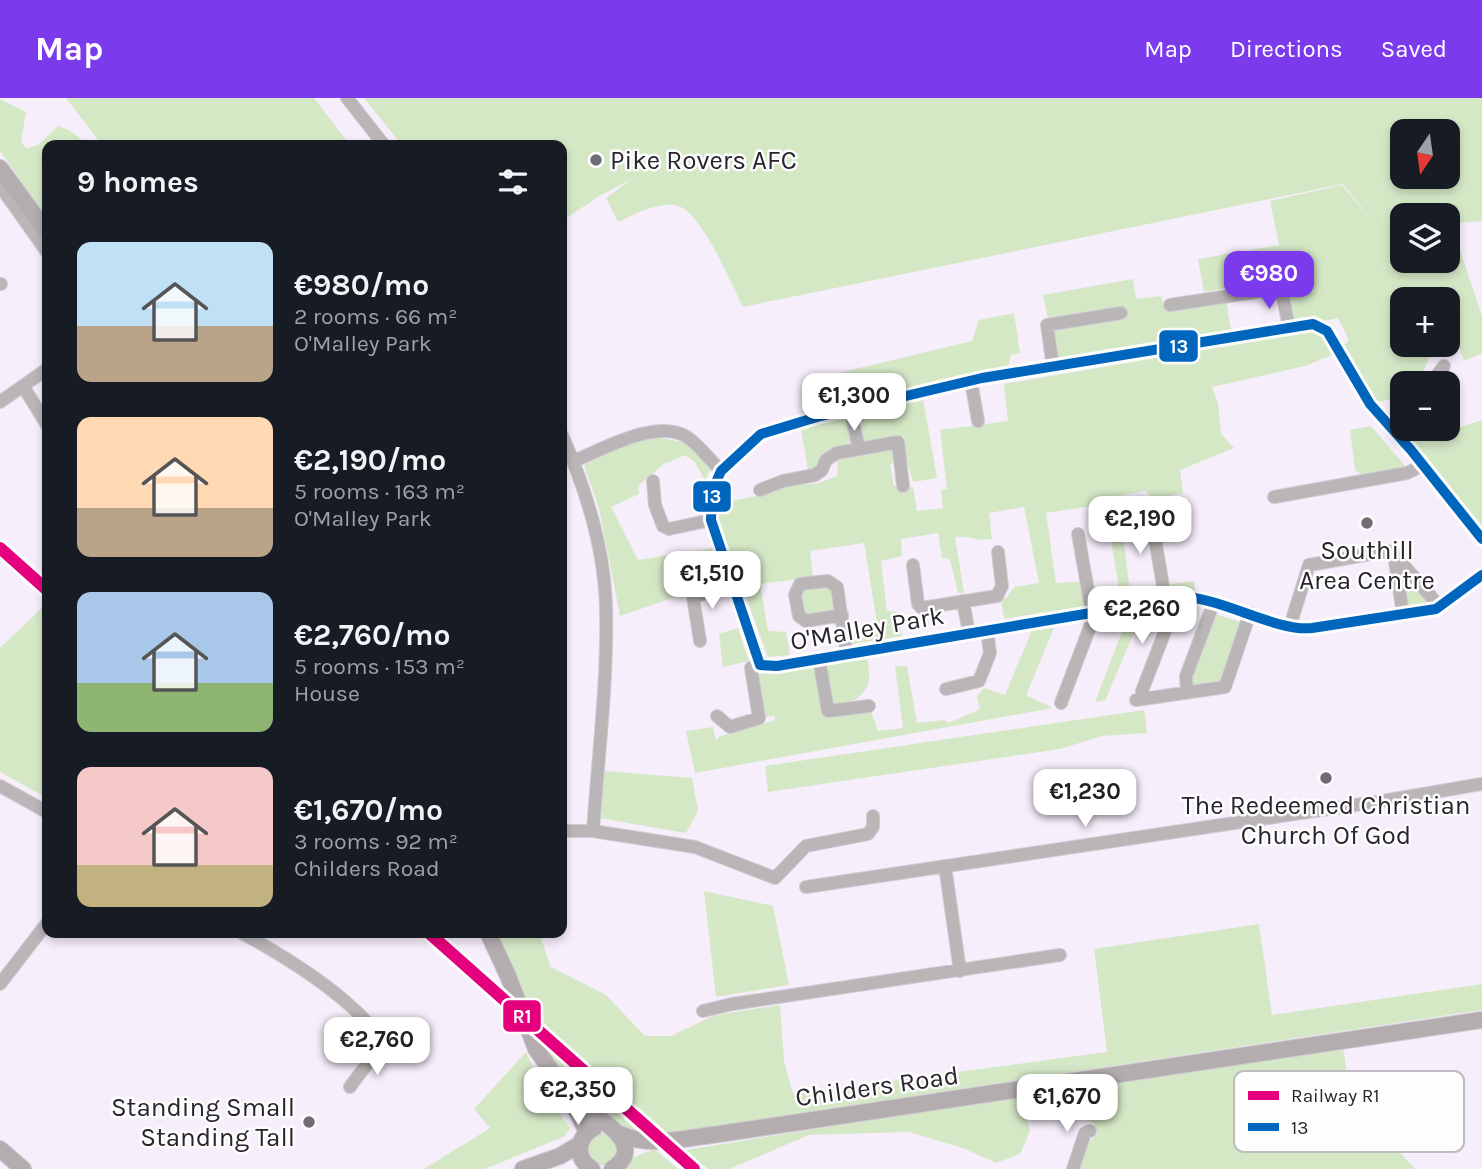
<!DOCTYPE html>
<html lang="en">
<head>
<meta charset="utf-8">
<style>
	body { margin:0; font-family:Karla,sans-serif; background:#20242c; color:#f1f3f6; height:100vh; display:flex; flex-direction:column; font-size:26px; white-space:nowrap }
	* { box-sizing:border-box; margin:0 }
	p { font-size:23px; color:#9ea1a6 }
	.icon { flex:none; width:38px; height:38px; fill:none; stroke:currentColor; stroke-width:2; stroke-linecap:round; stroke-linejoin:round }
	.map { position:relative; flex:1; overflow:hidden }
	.panel { position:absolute; left:42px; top:42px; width:525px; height:798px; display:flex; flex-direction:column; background:#171b24; border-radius:14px; box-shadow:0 4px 10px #0003 }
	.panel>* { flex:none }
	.needle { width:46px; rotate:193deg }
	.tools { position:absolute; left:1390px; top:21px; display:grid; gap:14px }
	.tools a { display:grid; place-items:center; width:70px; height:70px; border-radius:14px; background:#171b24; box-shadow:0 4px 10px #0003; font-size:35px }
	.price { position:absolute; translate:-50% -60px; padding:0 16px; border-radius:14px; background:#fff; color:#222; font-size:23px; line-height:46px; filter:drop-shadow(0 2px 4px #0008) }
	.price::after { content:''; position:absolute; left:50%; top:42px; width:21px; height:16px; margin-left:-10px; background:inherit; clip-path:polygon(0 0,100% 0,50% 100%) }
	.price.active { background:#7c3aed; color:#fff }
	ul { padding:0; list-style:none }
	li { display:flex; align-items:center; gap:21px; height:175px; padding:0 35px }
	li span { display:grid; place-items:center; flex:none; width:196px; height:140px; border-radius:14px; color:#555 }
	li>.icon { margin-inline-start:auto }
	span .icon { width:84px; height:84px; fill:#fffc; stroke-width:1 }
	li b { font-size:30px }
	h2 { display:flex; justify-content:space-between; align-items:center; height:84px; padding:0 35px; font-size:30px }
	header { display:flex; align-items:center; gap:42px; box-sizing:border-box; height:98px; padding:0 35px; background:#7c3aed; color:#fff }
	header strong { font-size:33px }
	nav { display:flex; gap:38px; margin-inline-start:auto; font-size:24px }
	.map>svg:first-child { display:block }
</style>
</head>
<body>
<header>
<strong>Map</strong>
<nav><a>Map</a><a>Directions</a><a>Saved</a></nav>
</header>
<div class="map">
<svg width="1482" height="1071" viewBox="0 0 1482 1071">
	<rect width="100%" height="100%" fill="#f6eefa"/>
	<!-- green -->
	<path fill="#d5e8c6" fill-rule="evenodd" d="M66,0H314L350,47H102Z
		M364,0H1482V123L1447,126V117H1402V134L1391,136L1402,135V163H1447V130L1456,140L1482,218V255L1464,263L1452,229L1447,226V201H1402V247H1434L1419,285H1402V299L1378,304L1370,296L1344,247L1349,242L1338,220L1324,223L1294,221L1286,179L1204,194L1198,161L1279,147L1270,103L1342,87L1374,125L1343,86L743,209C731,186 701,111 675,107C655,105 636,116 618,124L606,100L632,81L601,97L562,123V47H402ZM1402,33H1447V79H1402Z
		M0,1L26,14L21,44L27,50L38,47L58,28L69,32L89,47H47V121L0,53Z
		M1133,181L1136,201L1161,198L1165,212L1226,202L1231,232L1057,264L1043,197Z
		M1014,215L1020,255L1011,257L1008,269L823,315L814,281L972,243L979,222Z
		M1313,233L1325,240L1332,257L1305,268L1212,289L1218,305L1221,336L1234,350L1180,372L1183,395L1152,401L1146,393L1118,398L1131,502H1121L1105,406L1046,415L1056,485L1079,484L1086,508L1004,521L1001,502L1008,498L1014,489L1039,485L1024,409L989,415L992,441C979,444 969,437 955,439L964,495H958L950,461L942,460L938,435L901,441L902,458L881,463L887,513L898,514L902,538L851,546L848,535L878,531L864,445L810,453L813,479L760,486L768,533L786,534L790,557L768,559L715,414L716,406L756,398L787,388L819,385L837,378L838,362L876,350L889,349L894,354V365L890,366L894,388L913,389L917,413L943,410L941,392L947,391L940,332L1008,323L1004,286Z
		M923,301L937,380L913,384L902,346L905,340L903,338L867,345L860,343L856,318Z
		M844,320L853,346L819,371L808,372L801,331Z
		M1402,320V331H1438L1440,336L1482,322V428L1398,327Z
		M1371,328L1407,370L1365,379L1355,372L1350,332Z
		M655,339L686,345L711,369L705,382L694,363L685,357L664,366L638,388L639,396L611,409L638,462L712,450L716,462L683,470L690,494L620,518L599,410L584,368C593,351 637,343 655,339Z
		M1401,470L1432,509L1407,513Z
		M1194,483L1195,493L1167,495L1165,487Z
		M829,488C835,493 836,507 832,514L807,517L801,514L798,496L802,491Z
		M45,507L47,509V700L0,674V550Z
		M1139,515L1153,520L1164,518L1161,534L1138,525L1105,603L1095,604L1128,518Z
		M1215,516L1240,524L1225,582L1191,588V576Z
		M738,530L749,563L723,569L719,536Z
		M1054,530L1026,597L1053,610L695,675L686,633L713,629L716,643L720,638L775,622V618L764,619L755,578L759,576L815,568L827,617L871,614L878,633L903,630L895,568H907L917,625L944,622L949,625L980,611L977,599L984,590L1005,597L1032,532Z
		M867,559C868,566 870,574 869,582C866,599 846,611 830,604L823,564Z
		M1144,612L1147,635L1102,638L1060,651L768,694L765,668Z
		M604,673L692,680L698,713L686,735L599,720Z
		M704,793L773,808L789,887L716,899Z
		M1259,826L1272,917L1482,886V912L663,1036L533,922L494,835H539L551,869L606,897L645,938H671L715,917L780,907L784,963L793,996L1107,954L1094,851Z
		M542,946L644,1039L599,1015L553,967Z
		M1343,948L1350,999L1415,1071H1077L1085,1048L1097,1036L1094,1025C1082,1021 1076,1018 1071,1005L1025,1014L1030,1033L1020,1056L996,1065L963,1050L909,1034L809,1037L729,1071H708C699,1062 689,1065 680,1053L1066,990Z
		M526,954L546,997L570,1030L565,1038L485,1071H424L490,1030L474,1011Z
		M586 1051a16 16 0 1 1 32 0a16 16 0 1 1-32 0Z
		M654,1051L678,1071H623L630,1061Z"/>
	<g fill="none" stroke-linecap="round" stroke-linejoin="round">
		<defs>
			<path id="minor" d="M347,0L384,47
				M0,88L47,154
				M0,186H1
				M1170,207L1281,190L1289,229
				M1053,269L1047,227L1121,215
				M971,283L978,323
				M1431,285L1444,268
				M23,288L47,327
				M0,304L47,271
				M850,311L859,351
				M1388,326L1402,314
				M562,337C586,391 604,448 606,508C608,582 598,659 593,733
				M574,363C603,351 657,320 687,339C699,347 711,363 721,373
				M653,383L655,407L663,428L669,431L711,422
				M760,392L783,383L815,377L822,372L826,362L837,355L898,344L903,388
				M1274,399L1407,375L1423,367
				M1482,441L1411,352L1370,306L1327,233L1313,226L982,280L817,319L761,336L721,373L712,393L711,422L760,567L777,568L1186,499C1226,502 1278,534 1312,530L1436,511L1482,477
				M1394,456L1440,509
				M913,467L918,506L922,510L997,498L1002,488L998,454
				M963,503L969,535
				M842,517L806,523L799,518L795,497L800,486L828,483L837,489L847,556
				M1290,528L1309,467L1388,453L1394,456L1403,517
				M700,543L693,499L732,487
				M819,561L828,613L869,608
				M946,591L979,583L990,555L987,532
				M1142,593L1169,523L1149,406
				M1187,594L1186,578L1214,504
				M1136,602L1225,589L1250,515
				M1061,605L1093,521L1078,436
				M717,618L730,629L759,620L751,570L760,567
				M0,688L47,714
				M562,733H593L695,749L775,780L806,748L868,736L873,729V718
				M945,768L960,873
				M806,789L1382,703L1482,686
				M242,835C286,859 347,897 378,937C381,954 359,975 350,989
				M0,886L47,825
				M703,913L732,906L1060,857
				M1073,1071L1085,1035L1090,1033"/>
			<path id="major" d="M0,70L47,134
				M488,835L508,878L536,951L570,999L587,1034
				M574,1003C593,1017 651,1046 612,1071
				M620,1036C650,1050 687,1040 719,1036L1482,922
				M0,1051L23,1071
				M523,1071L560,1058L580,1046
				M592,1071C575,1060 576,1040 594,1030"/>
		</defs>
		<!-- minor casing -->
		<use href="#minor" stroke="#d0cad4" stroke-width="14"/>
		<!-- major casing -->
		<use href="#major" stroke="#d0cad4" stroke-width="18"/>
		<!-- minor -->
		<use href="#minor" stroke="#bab5b7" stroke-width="12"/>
		<!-- major -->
		<use href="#major" stroke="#b4adb0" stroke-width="16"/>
		<defs>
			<path id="bus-1" d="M1482,441L1411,352L1370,306L1327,233L1313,226L982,280L817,319L761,336L721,373L712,393L711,422L760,567L777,568L1186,499C1226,502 1278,534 1312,530L1436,511L1482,477"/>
		</defs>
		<!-- bus-1 casing -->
		<use href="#bus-1" stroke="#fdfdfd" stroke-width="16"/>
		<!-- bus-1 -->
		<use href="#bus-1" stroke="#0065bd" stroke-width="10"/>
		<defs>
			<path id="rail-1" d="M0,450L47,492
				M429,835L694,1071"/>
		</defs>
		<!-- rail-1 casing -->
		<use href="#rail-1" stroke="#fdfdfd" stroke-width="18"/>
		<!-- rail-1 -->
		<use href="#rail-1" stroke="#e5007d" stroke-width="12"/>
	</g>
	<!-- markers -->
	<g fill="#716b74" stroke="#fdfdfd" stroke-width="2.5">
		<circle cx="596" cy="62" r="7"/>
		<circle cx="1367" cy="425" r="7"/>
		<circle cx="1326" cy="680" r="7"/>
		<circle cx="309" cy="1024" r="7"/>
	</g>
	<g text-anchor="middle" stroke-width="5" stroke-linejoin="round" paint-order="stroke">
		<!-- poi labels -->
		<g font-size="26" fill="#29242c" stroke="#fdfdfd">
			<text x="610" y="71" text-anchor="start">Pike Rovers AFC</text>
			<text x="1367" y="461">Southill<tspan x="1367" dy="30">Area Centre</tspan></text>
			<text x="1326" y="716">The Redeemed Christian<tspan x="1326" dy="30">Church Of God</tspan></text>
			<text x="295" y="1018" text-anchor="end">Standing Small<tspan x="295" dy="30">Standing Tall</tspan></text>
		</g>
		<!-- street labels -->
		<g font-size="26" fill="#29242c" stroke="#fdfdfd">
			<text transform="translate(867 530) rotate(-10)" y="9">O'Malley Park</text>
			<text transform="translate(877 988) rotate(-8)" y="9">Childers Road</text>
		</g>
	</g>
	<!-- legend -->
	<rect x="1234" y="973" width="230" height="81" rx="10" fill="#fdfdfd" stroke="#bdbcbe" stroke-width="2"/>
	<rect x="1248" y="993" width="31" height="9" fill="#e5007d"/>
	<rect x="1248" y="1025" width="31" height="8" fill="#0065bd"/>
	<g font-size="19" fill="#29242c">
		<text x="1291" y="1004">Railway R1</text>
		<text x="1291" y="1036">13</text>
	</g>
	<g stroke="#fdfdfd" stroke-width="2.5">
		<rect x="1158" y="231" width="41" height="34" rx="7" fill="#0065bd"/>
		<rect x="692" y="382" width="40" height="33" rx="7" fill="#0065bd"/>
		<rect x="502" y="901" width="40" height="34" rx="7" fill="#e5007d"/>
	</g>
	<g font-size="19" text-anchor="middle" font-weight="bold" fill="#fff">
		<text x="1179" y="255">13</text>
		<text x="712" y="405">13</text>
		<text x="522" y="925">R1</text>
	</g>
</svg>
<div class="tools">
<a><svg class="needle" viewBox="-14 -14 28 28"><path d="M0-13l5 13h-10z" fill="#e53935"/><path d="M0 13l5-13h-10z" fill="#9ea1a6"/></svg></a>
<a><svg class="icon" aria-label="layers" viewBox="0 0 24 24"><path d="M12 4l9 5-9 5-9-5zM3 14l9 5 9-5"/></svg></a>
<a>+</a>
<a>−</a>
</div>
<b class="price active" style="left:1269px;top:213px">€980</b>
<b class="price" style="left:854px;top:335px">€1,300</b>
<b class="price" style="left:1140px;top:458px">€2,190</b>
<b class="price" style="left:712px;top:513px">€1,510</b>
<b class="price" style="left:1142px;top:548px">€2,260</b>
<b class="price" style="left:1085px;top:731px">€1,230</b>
<b class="price" style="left:377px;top:979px">€2,760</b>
<b class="price" style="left:578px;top:1029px">€2,350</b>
<b class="price" style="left:1067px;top:1036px">€1,670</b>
<section class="panel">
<h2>9 homes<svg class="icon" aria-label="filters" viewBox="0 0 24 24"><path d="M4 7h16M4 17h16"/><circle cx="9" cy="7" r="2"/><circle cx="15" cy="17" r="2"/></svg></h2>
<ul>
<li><span style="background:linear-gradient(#bfe0f5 60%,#b9a48a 0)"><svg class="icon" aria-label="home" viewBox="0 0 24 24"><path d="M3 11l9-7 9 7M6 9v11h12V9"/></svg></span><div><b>€980/mo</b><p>2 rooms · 66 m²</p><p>O'Malley Park</p></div></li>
<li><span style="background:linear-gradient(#ffd9b3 65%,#b9a48a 0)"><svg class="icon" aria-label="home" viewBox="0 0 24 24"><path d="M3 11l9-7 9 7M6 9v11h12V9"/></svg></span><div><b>€2,190/mo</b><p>5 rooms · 163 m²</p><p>O'Malley Park</p></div></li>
<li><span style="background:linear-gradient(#a9c7e8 65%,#8fb573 0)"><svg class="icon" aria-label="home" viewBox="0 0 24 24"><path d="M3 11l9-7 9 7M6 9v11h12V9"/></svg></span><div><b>€2,760/mo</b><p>5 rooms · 153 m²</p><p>House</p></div></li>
<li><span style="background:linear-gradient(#f6c9c9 70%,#c2b280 0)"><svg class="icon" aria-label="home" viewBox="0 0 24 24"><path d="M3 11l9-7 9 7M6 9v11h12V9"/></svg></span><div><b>€1,670/mo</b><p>3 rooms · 92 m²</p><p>Childers Road</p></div></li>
</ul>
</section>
</div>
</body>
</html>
